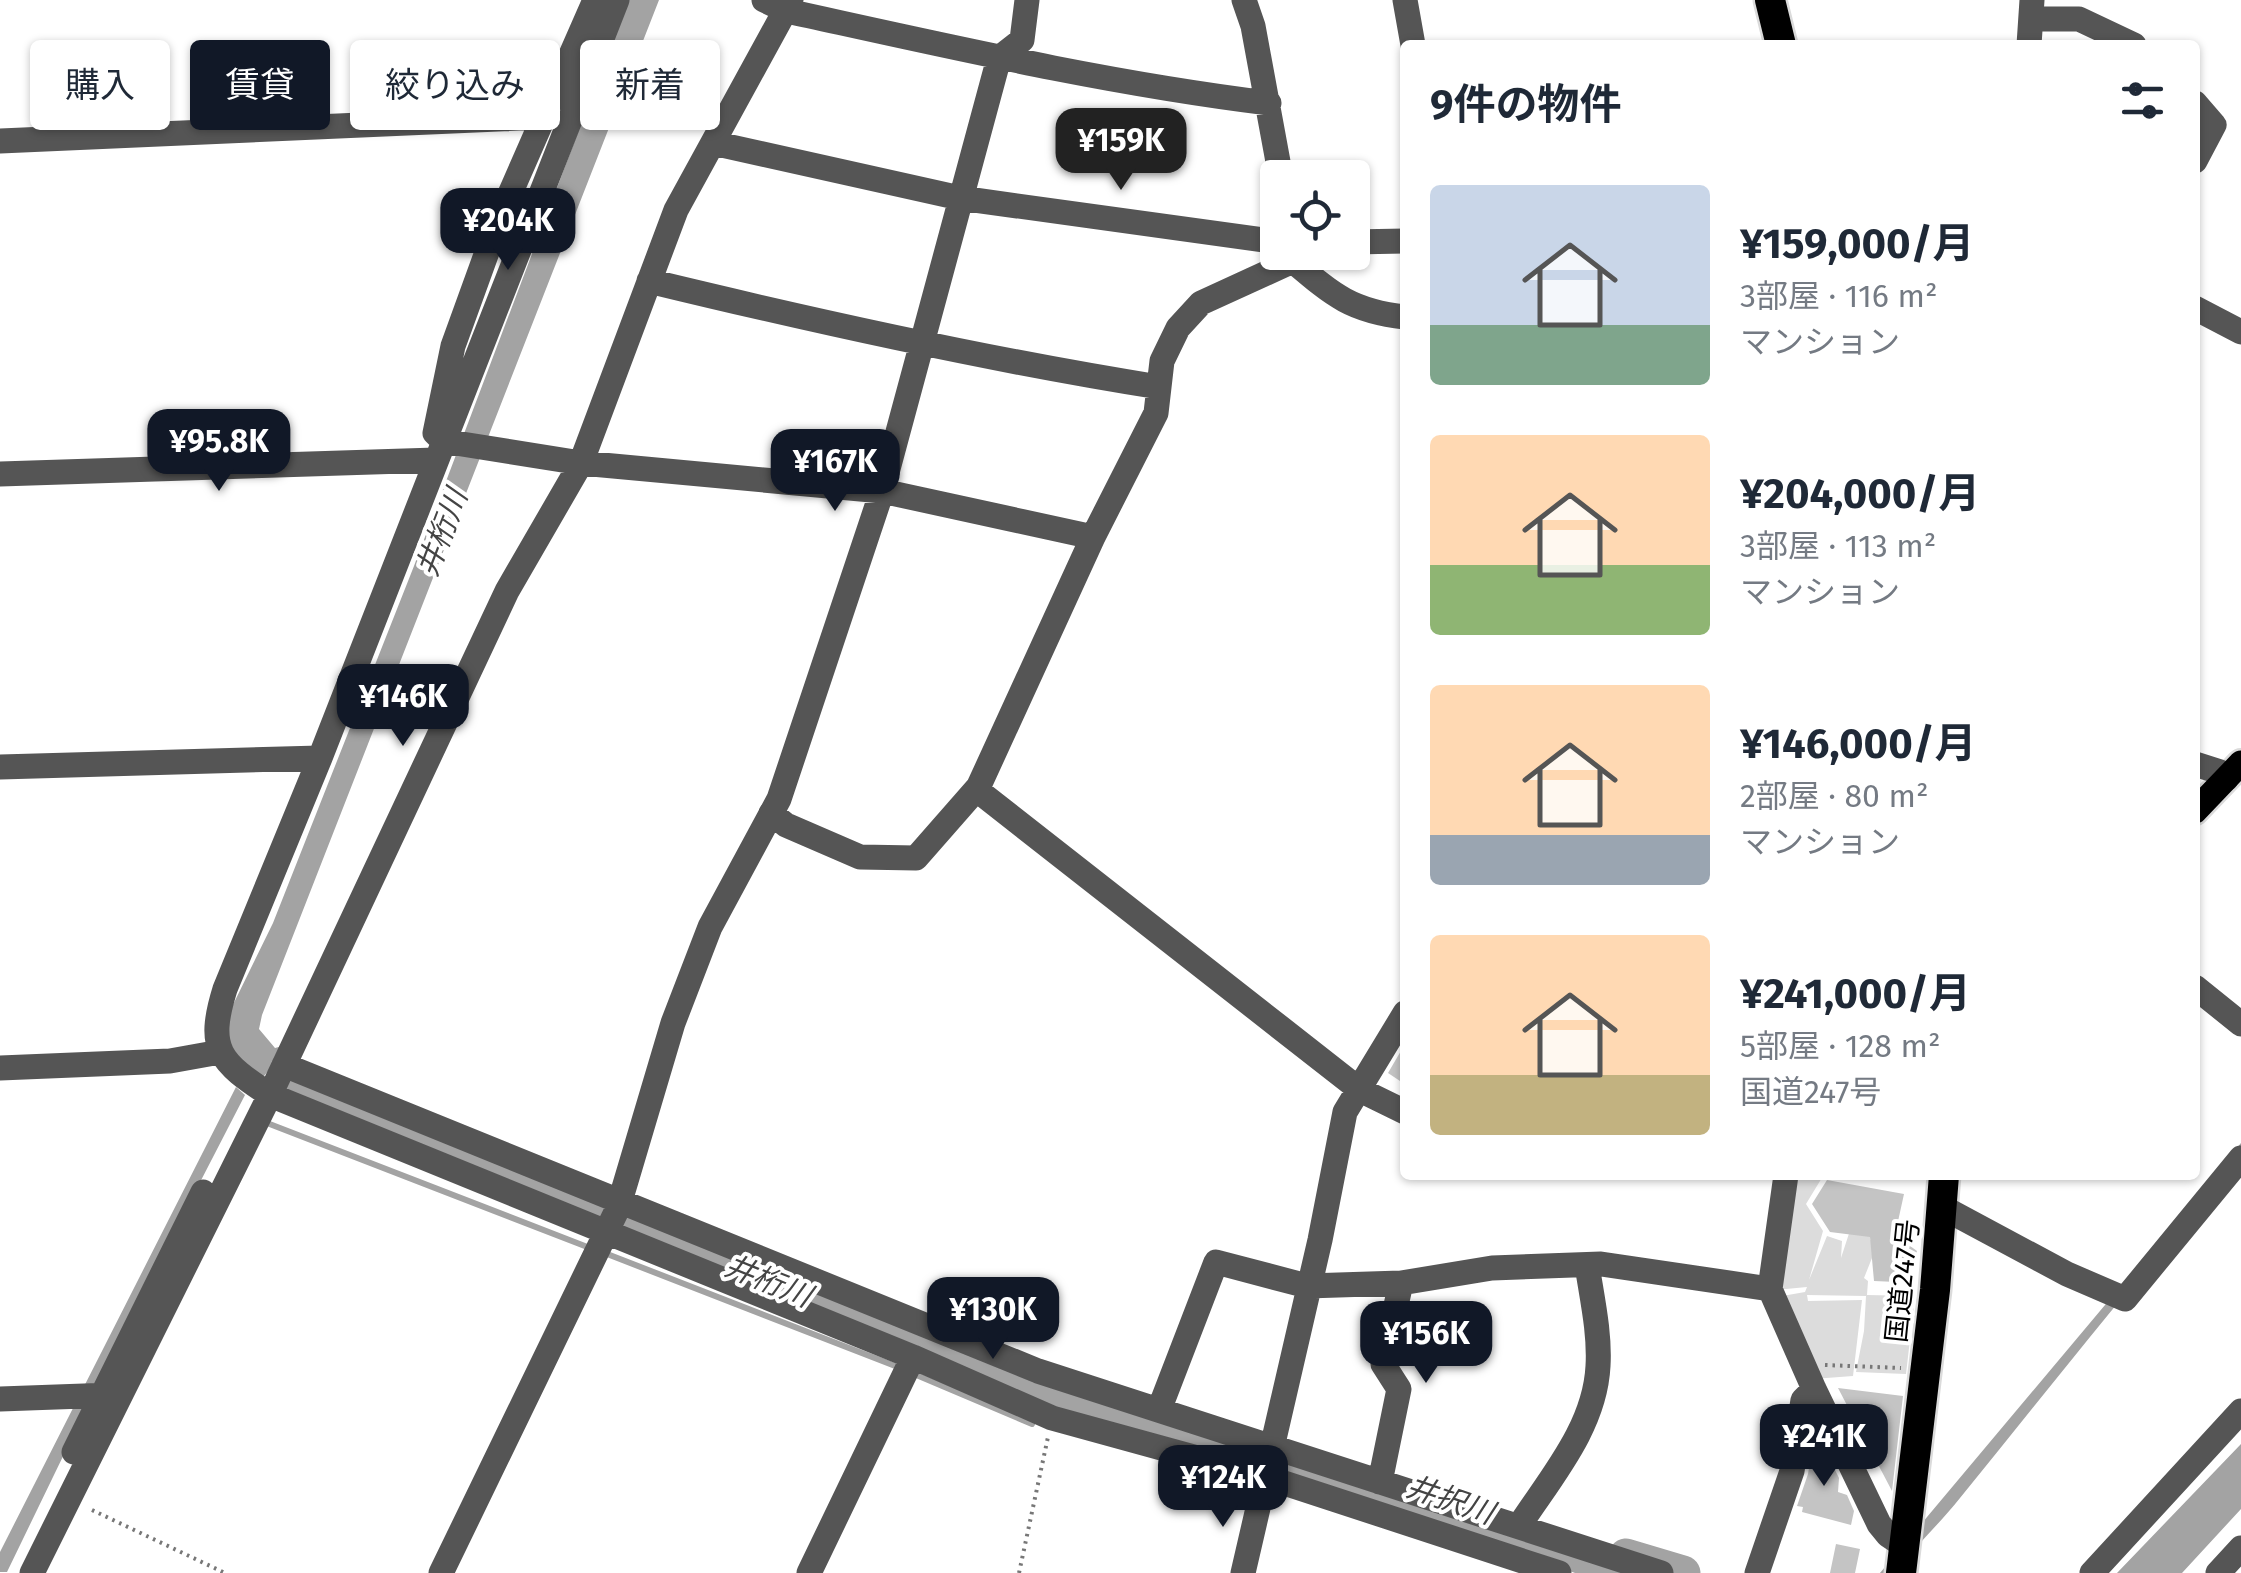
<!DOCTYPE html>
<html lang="ja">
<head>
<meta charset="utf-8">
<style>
	body { margin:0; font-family:"Fira Sans","Noto Sans JP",sans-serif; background:#f2f2f3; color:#1f2937; height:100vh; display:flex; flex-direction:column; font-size:38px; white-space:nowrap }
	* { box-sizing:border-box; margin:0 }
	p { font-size:32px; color:#747a83 }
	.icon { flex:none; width:55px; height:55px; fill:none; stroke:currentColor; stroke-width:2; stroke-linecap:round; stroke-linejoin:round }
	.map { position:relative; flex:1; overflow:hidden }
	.drawer { position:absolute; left:1400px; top:40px; width:800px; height:1140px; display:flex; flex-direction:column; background:#fff; border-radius:10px; box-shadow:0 2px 8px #0004 }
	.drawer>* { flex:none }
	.banner { position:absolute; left:30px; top:40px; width:950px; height:90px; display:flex; gap:20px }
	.controls { position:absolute; left:1260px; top:160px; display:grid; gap:20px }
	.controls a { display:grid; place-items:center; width:110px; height:110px; border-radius:10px; background:#fff; box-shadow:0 2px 8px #0004; font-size:50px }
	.price { position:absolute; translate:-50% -85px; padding:0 22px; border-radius:20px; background:#111827; color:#fff; font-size:32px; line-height:65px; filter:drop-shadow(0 2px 5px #0008) }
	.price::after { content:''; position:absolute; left:50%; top:60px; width:30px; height:22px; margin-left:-15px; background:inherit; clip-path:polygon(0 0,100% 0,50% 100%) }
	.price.active { background:#222; color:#fff }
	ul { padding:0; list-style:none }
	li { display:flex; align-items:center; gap:30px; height:250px; padding:0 30px }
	li span { display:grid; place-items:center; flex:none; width:280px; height:200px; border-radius:10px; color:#555 }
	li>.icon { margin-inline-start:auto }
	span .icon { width:120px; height:120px; fill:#fffc; stroke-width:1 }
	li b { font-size:42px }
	h2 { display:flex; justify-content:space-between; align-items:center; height:120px; padding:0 30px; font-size:42px }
	.tag { padding:0 35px; border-radius:10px; background:#fff; box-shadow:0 2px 8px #0004; font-size:35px; line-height:90px }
	.tag.active { background:#111827; color:#fff }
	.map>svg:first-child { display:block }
</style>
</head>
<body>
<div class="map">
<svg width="2241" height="1573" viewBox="0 0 2241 1573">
	<rect width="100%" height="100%" fill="#fff"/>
	<!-- green -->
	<path fill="#dcdcdc" d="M1794,1175H1827L1823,1176L1806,1204L1823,1231L1809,1280L1827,1236L1842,1241L1841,1258L1857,1209L1871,1210L1870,1239L1876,1248L1864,1278L1868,1281L1867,1295L1915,1296L1906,1374L1856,1372L1864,1331L1866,1296L1807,1295L1808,1301L1862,1300L1853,1376L1813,1379L1777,1297L1805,1292L1807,1287L1775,1290Z"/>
	<!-- water -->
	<path fill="#a3a3a3" d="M628,0H659L262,1015L259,1029L275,1048L290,1044L260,1081L225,1043L226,1019L273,923L414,566Z
		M292,1073L638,1219L1637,1573H1575L1518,1553L1052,1412L287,1095L280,1081Z
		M236,1087L245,1095L129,1320L7,1572H0V1552Z
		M2241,1143V1155C2145,1267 2053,1383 1960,1498C1939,1524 1915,1547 1894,1573H1880Z
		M2241,1444V1509L2182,1573H2117Z"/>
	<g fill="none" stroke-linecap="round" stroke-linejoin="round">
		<!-- stream -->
		<path stroke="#a3a3a3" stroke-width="6" d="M267,1123L590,1248
			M602,1252L903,1369
			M914,1374L1032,1424"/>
		<!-- river -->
		<path stroke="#a3a3a3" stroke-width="35" d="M1626,1556L1683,1573"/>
	</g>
	<!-- building -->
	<path fill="#c4c4c4" d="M1405,1044V1073L1400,1081L1388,1073Z
		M1827,1180L1904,1194L1895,1235L1917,1251L1912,1266L1898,1263L1897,1282L1874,1281L1870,1237L1830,1232L1812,1204Z
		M1838,1388L1903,1396L1892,1491L1850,1411Z
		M1815,1430L1839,1478L1838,1492L1847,1495L1854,1511L1851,1525L1802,1512L1803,1507L1797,1506L1808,1474Z
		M1836,1544L1860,1549L1855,1573H1830Z"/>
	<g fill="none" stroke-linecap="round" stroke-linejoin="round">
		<defs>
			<path id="major" d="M2195,811L2241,763"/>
			<path id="highway" d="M1770,0L1781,45
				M1901,1573L1935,1290L1944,1175"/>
		</defs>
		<!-- major casing -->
		<use href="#major" stroke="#dbdbdb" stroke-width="30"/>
		<!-- highway casing -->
		<use href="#highway" stroke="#dbdbdb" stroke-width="35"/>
		<!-- path -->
		<path stroke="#777" stroke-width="4" stroke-dasharray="2.5 5" stroke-linecap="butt" d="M1825,1365L1901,1368
			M92,1510L225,1573
			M1019,1573L1048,1437"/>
		<!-- minor -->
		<path stroke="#555" stroke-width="25" d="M595,0L499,219L453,346L435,433L443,441L581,463L882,491L1093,537
			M617,0L320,758L225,989C206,1050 220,1062 270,1095L913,1357L1052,1418L1263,1476L1559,1573
			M764,0L787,11C947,46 1106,83 1269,103
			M1244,0L1253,26L1281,178
			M1405,0L1413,45
			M2031,19H2079L2134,45
			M2029,45L2032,0
			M2195,103L2214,125L2195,161
			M0,141L541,117
			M713,143L960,198L1278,242
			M1352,242L1405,241
			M1293,252V261L1201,303L1178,328L1162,361L1156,413L1093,537L977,790L1360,1090L1405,1112
			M1293,261C1333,295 1351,311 1405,317
			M649,281C818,322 988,360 1159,387
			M2195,308L2241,332
			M0,474L436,460
			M2195,764L2220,772L2226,779
			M0,767L320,758
			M771,813L786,825L860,857L916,858L980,785
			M2195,987L2241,1024
			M284,1065L1038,1371L1661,1573
			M0,1068L170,1061L220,1052
			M1786,1175L1770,1289L1814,1389L1879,1524L1888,1535L1903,1545
			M1942,1207L2067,1274L2125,1299L2241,1158
			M0,1399L112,1395
			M1159,1410L1216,1262L1307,1286L1401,1283L1492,1268L1601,1264L1770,1289
			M74,1452L203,1192
			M1380,1482L1399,1389L1383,1364L1401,1283
			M1519,1526C1551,1477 1595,1427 1598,1366C1600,1333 1592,1298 1587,1265
			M32,1573L270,1095L507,591L581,463L676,210L791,0
			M441,1573L618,1208L673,1023L710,927L779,799L882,491L999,58L1022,40L1027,0
			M809,1573L913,1357
			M1243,1573L1320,1240L1345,1112L1405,1013
			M1757,1573L1792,1471L1803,1400L1814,1389
			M2092,1573L2241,1411
			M2218,1573L2241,1548"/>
		<!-- major -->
		<use href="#major" stroke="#000" stroke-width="25"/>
		<!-- highway -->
		<use href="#highway" stroke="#000" stroke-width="30"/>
	</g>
	<g text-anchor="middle" stroke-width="8" stroke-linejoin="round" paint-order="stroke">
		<!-- street labels -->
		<g font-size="28" fill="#000" stroke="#fff">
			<text transform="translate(1902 1281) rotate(-84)" y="10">国道247号</text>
		</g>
		<!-- water labels -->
		<g font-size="30" font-style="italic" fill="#444" stroke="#fff">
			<text transform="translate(442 533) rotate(-69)" y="10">井桁川</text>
			<text transform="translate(768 1281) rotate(22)" y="10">井桁川</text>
			<text transform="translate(1450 1500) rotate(19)" y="10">井択川</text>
		</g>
	</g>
</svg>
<div class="controls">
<a><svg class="icon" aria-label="locate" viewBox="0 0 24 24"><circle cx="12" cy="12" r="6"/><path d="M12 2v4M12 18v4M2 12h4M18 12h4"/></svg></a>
</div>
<b class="price active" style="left:1121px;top:193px">¥159K</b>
<b class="price" style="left:508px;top:273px">¥204K</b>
<b class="price" style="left:219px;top:494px">¥95.8K</b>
<b class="price" style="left:835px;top:514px">¥167K</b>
<b class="price" style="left:403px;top:749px">¥146K</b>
<b class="price" style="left:993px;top:1362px">¥130K</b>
<b class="price" style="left:1426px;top:1386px">¥156K</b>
<b class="price" style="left:1824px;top:1489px">¥241K</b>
<b class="price" style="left:1223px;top:1530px">¥124K</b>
<div class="banner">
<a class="tag">購入</a>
<a class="tag active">賃貸</a>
<a class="tag">絞り込み</a>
<a class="tag">新着</a>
</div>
<section class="drawer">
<h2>9件の物件<svg class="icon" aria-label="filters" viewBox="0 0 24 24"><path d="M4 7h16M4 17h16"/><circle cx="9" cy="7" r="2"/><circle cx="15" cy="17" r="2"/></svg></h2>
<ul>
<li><span style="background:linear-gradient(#c9d6e8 70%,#7fa58c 0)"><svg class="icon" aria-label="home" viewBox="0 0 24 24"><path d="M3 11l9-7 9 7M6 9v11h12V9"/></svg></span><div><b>¥159,000/月</b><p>3部屋 · 116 m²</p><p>マンション</p></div></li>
<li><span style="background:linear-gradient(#ffd9b3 65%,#8fb573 0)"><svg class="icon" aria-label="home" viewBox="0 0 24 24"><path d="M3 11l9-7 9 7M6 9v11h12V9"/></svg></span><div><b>¥204,000/月</b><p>3部屋 · 113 m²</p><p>マンション</p></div></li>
<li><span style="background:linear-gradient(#ffd9b3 75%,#9aa5b1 0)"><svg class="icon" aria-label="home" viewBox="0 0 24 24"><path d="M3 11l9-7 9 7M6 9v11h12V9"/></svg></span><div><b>¥146,000/月</b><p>2部屋 · 80 m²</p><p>マンション</p></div></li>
<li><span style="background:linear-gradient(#ffd9b3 70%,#c2b280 0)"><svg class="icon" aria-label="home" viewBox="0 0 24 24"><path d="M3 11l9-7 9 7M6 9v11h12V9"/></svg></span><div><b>¥241,000/月</b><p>5部屋 · 128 m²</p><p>国道247号</p></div></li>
</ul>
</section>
</div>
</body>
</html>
